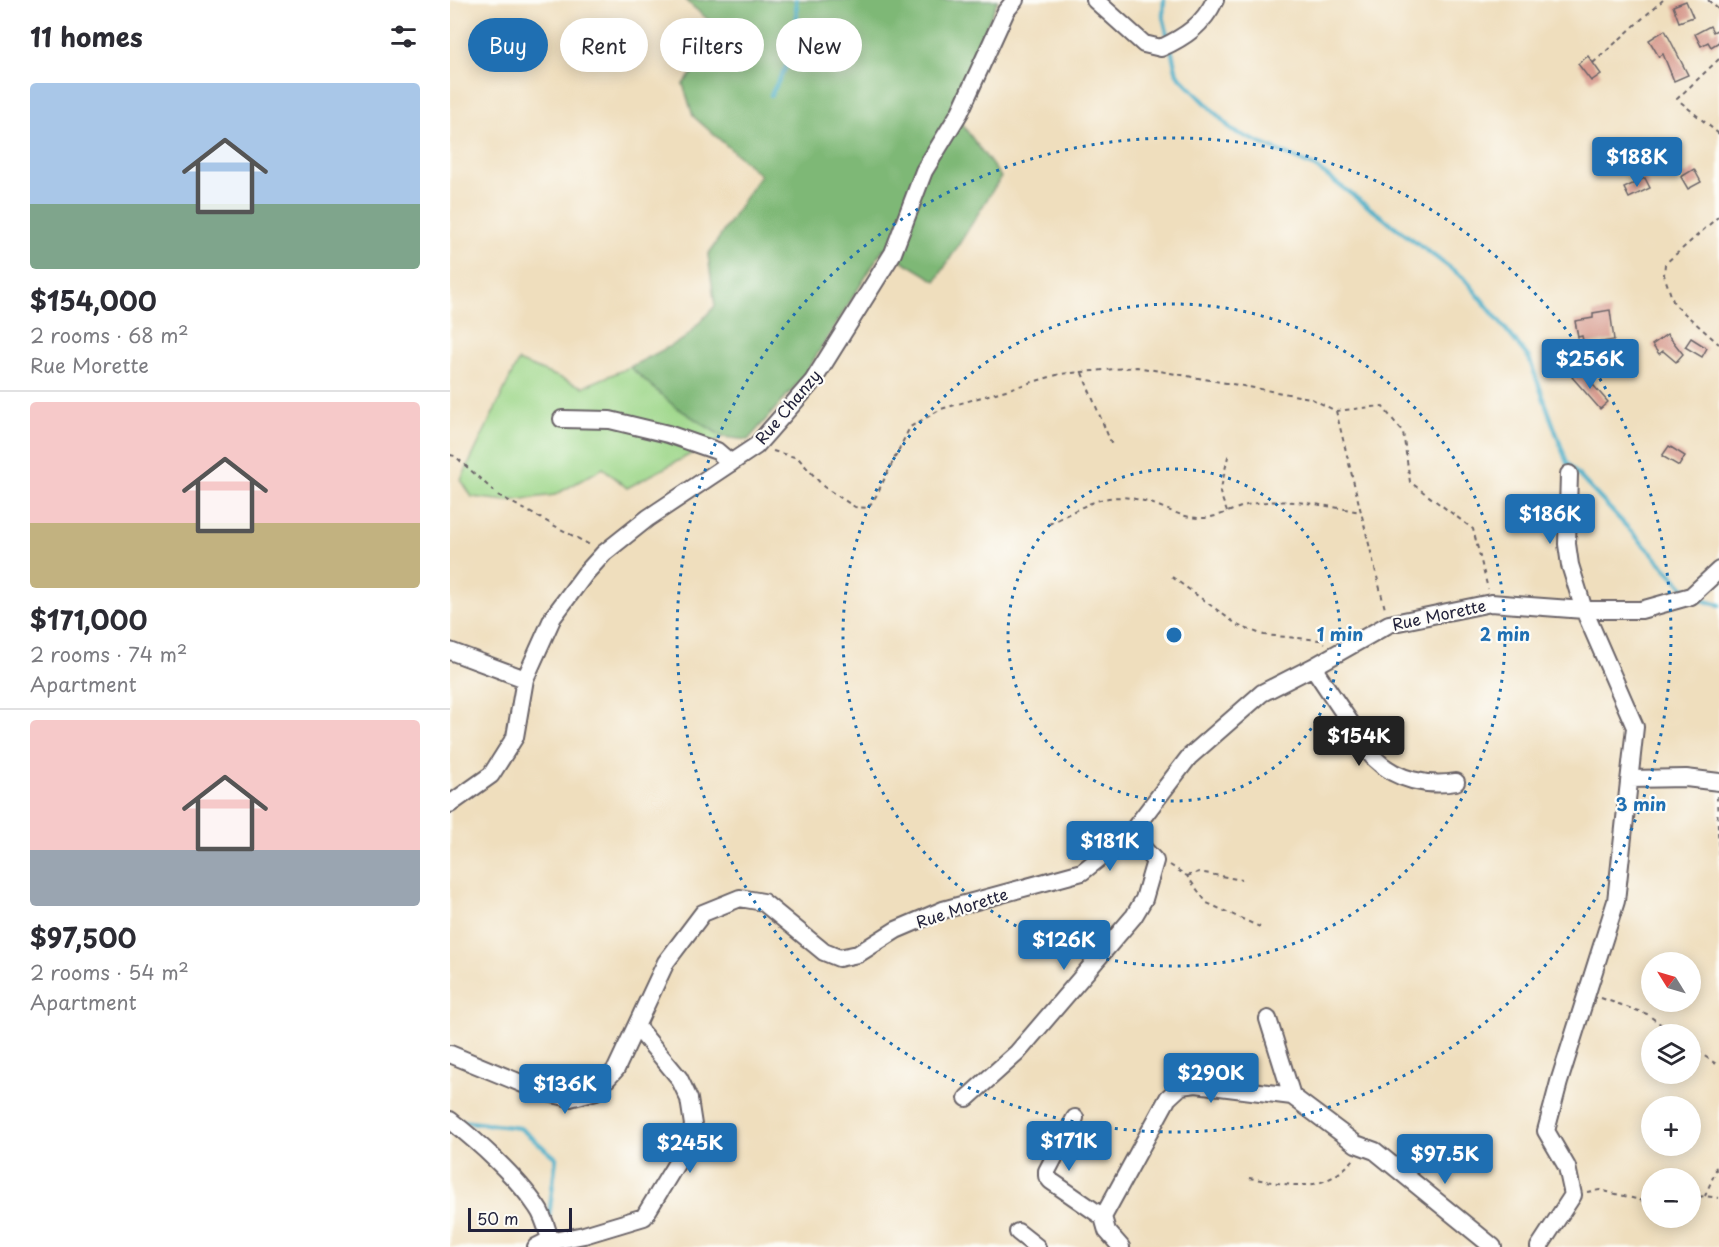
<!DOCTYPE html>
<html lang="en">
<head>
<meta charset="utf-8">
<style>
	body { margin:0; font-family:"Playpen Sans",sans-serif; background:#f2f2f3; color:#2b2b33; height:100vh; display:flex; flex-direction:column; font-size:22px; white-space:nowrap }
	* { box-sizing:border-box; margin:0 }
	p { font-size:20px; color:#7c7c81 }
	.icon { flex:none; width:33px; height:33px; fill:none; stroke:currentColor; stroke-width:2; stroke-linecap:round; stroke-linejoin:round }
	.map { position:relative; flex:1; overflow:hidden }
	.sheet { display:flex; flex-direction:column; background:#fff; width:450px }
	.sheet>* { flex:none }
	.top-card { position:absolute; left:18px; top:18px; width:570px; height:54px; display:flex; gap:12px }
	.needle { width:39px; rotate:307deg }
	.buttons { position:absolute; left:1191px; top:952px; display:grid; gap:12px }
	.buttons a { display:grid; place-items:center; width:60px; height:60px; border-radius:50%; background:#fff; box-shadow:0 3px 15px #0003; font-size:30px }
	.scale { position:absolute; left:18px; bottom:15px; width:104px; box-sizing:border-box; padding-left:6px; border:3px solid #22223b; border-top:0; font-size:16px; line-height:21px; white-space:nowrap; color:#22223b; -webkit-text-stroke:4px #fdfcf7; paint-order:stroke }
	.price { position:absolute; translate:-50% -51px; padding:0 14px; border-radius:6px; background:#1f6fb2; color:#fff; font-size:20px; line-height:39px; filter:drop-shadow(0 2px 3px #0008) }
	.price::after { content:''; position:absolute; left:50%; top:36px; width:18px; height:14px; margin-left:-9px; background:inherit; clip-path:polygon(0 0,100% 0,50% 100%) }
	.price.active { background:#222; color:#fff }
	ul { padding:0; list-style:none }
	li { display:grid; align-content:center; gap:12px; height:318px; padding:0 30px }
	li+li { border-top:2px solid #e1e1e2 }
	li span { display:grid; place-items:center; height:186px; border-radius:6px; color:#555 }
	li>.icon { margin-inline-start:auto }
	span .icon { width:108px; height:108px; fill:#fffc; stroke-width:1 }
	li b { font-size:26px }
	h2 { display:flex; justify-content:space-between; align-items:center; height:72px; padding:0 30px; font-size:26px }
	.pill { padding:0 21px; border-radius:27px; background:#fff; box-shadow:0 3px 15px #0003; font-size:21px; line-height:54px }
	.pill.active { background:#1f6fb2; color:#fff }
	main { display:flex; flex:1; min-height:0 }
	.map>svg:first-child { display:block }
</style>
</head>
<body>
<main>
<section class="sheet">
<h2>11 homes<svg class="icon" aria-label="filters" viewBox="0 0 24 24"><path d="M4 7h16M4 17h16"/><circle cx="9" cy="7" r="2"/><circle cx="15" cy="17" r="2"/></svg></h2>
<ul>
<li><span style="background:linear-gradient(#a9c7e8 65%,#7fa58c 0)"><svg class="icon" aria-label="home" viewBox="0 0 24 24"><path d="M3 11l9-7 9 7M6 9v11h12V9"/></svg></span><div><b>$154,000</b><p>2 rooms · 68 m²</p><p>Rue Morette</p></div></li>
<li><span style="background:linear-gradient(#f6c9c9 65%,#c2b280 0)"><svg class="icon" aria-label="home" viewBox="0 0 24 24"><path d="M3 11l9-7 9 7M6 9v11h12V9"/></svg></span><div><b>$171,000</b><p>2 rooms · 74 m²</p><p>Apartment</p></div></li>
<li><span style="background:linear-gradient(#f6c9c9 70%,#9aa5b1 0)"><svg class="icon" aria-label="home" viewBox="0 0 24 24"><path d="M3 11l9-7 9 7M6 9v11h12V9"/></svg></span><div><b>$97,500</b><p>2 rooms · 54 m²</p><p>Apartment</p></div></li>
</ul>
</section>
<div class="map">
<svg width="1269" height="1247" viewBox="0 0 1269 1247">
	<rect width="100%" height="100%" fill="#fdfcf7"/>
	<filter id="ink" filterUnits="userSpaceOnUse"><feTurbulence type="fractalNoise" baseFrequency=".0167" numOctaves="2"/><feDisplacementMap in="SourceGraphic" scale="12" xChannelSelector="R" yChannelSelector="G"/><feConvolveMatrix kernelMatrix="1 2 1 2 8 2 1 2 1" color-interpolation-filters="sRGB"/></filter>
	<filter id="wash" filterUnits="userSpaceOnUse"><feTurbulence type="fractalNoise" baseFrequency=".008" numOctaves="4" result="noise"/><feDisplacementMap in="SourceGraphic" scale="24" xChannelSelector="R" yChannelSelector="G"/><feGaussianBlur stdDeviation="1.35" result="paint"/><feColorMatrix in="noise" values="0 0 0 0 0 0 0 0 0 0 0 0 0 0 0 0 0 1.4 0 .05"/><feComposite in="paint" operator="in"/></filter>
	<g filter="url(#wash)">
		<rect width="100%" height="100%" fill="#efdebd"/>
		<!-- green -->
		<path fill="#9ed78a" stroke="#607c62" stroke-width="1.5" d="M68,361L133,387L180,367L223,405L273,437L177,488L153,468L105,495L57,501L22,497L11,480Z"/>
		<!-- forest -->
		<path fill="#7eb876" stroke="#506d58" stroke-width="1.5" d="M235,0H548L500,108L551,177L486,281L433,249L353,377L298,440L273,437L223,405L180,367L234,339L265,306L258,255L310,175L243,116L233,84L275,34Z"/>
		<g fill="none" stroke-linecap="round" stroke-linejoin="round">
			<!-- stream -->
			<path stroke="#45abc5" stroke-width="4.5" d="M714,0L713,16L719,41
				M721,49L727,74L783,131L865,167L1015,279L1079,358L1117,463L1239,593
				M321,95L348,44L346,0
				M1246,598L1269,605
				M11,1121L70,1128L106,1158L99,1217"/>
		</g>
		<g id="blocks">
			<!-- building -->
			<path fill="#d79a8d" d="M1236,1L1243,17L1229,22L1223,6Z
				M1260,26L1263,32L1269,29V42L1261,47L1258,42L1251,46L1245,34Z
				M1215,30L1238,75L1224,81L1213,54L1209,57L1199,40Z
				M1138,56L1151,74L1141,81L1128,64Z
				M1244,169L1251,182L1238,189L1231,177Z
				M1195,178L1200,188L1179,198L1174,188Z
				M1160,310L1164,340L1134,345L1132,336L1128,337L1125,321L1143,318V313Z
				M1217,334L1233,354L1226,362L1213,351L1209,354L1202,345Z
				M1241,338L1257,348L1252,357L1235,347Z
				M1130,370L1158,402L1150,409L1122,377Z
				M1219,446L1235,456L1229,466L1212,456Z"/>
		</g>
	</g>
	<g filter="url(#ink)">
		<use href="#blocks" fill-opacity="0" stroke="#6a6468" stroke-width="1.5"/>
		<g fill="none" stroke-linecap="round" stroke-linejoin="round">
			<defs>
				<path id="minor" d="M645,0L694,44L711,48C735,37 753,25 765,0
					M112,419L160,420L218,434L267,451L281,463
					M0,651L75,679
					M863,667C876,687 889,706 902,725C909,736 915,749 925,759C946,780 978,787 1006,782
					M1180,779L1236,778L1269,782
					M0,804L41,775L65,737L75,679L103,617L135,574L154,553L198,518L306,446L363,381L443,253L474,171L510,112L556,11L565,0
					M818,1019L842,1096
					M0,1054L90,1091L120,1098L146,1091L166,1069L216,962L253,913L290,898L313,902L374,952L389,958L408,954L446,930L493,910L632,872L680,834L739,757L812,693L863,667L939,624L1041,603L1134,610L1120,565L1117,544L1119,474
					M517,1098L567,1053L684,916L694,899L705,861L680,834
					M625,1118L597,1171V1176L601,1181L653,1217
					M0,1120C28,1142 67,1177 87,1207C94,1216 97,1230 101,1242
					M568,1232L587,1247
					M86,1247L94,1243L134,1235L194,1217L240,1141L243,1125L239,1099L229,1078L186,1026
					M671,1247L657,1231L653,1217L718,1098L731,1086L746,1084L842,1096L906,1144L925,1151L1043,1247
					M1089,1247L1123,1195L1117,1167L1096,1131L1109,1082L1166,901L1185,727L1134,610H1191L1241,596L1269,570"/>
			</defs>
			<!-- minor casing -->
			<use href="#minor" stroke="#6a6468" stroke-width="20"/>
			<!-- path -->
			<path stroke="#6a6468" stroke-width="2" stroke-dasharray="4.5 4.5" stroke-linecap="butt" d="M1258,0L1269,10
				M1269,59L1227,99L1269,134
				M1143,63L1213,0
				M1269,216L1215,264L1214,275L1224,304L1269,344
				M632,373L662,445
				M886,411L932,406L953,432L960,482L1023,529L1038,589
				M323,451L348,458L374,487L405,507L418,508L426,496L460,427L491,409L610,374L687,367L860,398L886,411L935,609
				M0,455L5,456L48,495L140,545
				M777,512L770,493L779,452
				M599,524C641,503 658,487 706,505C721,511 737,519 754,518C772,517 789,505 807,503C842,498 877,506 911,512
				M722,577L789,626L814,635L870,640L875,643
				M1267,796L1269,861
				M720,865L737,876L757,903L810,927
				M737,876L749,872L792,880
				M1151,998L1197,1014L1225,1035
				M1240,1046L1269,1066
				M799,1178C842,1185 871,1196 904,1159
				M1137,1192L1150,1190L1202,1203
				M1255,1196L1266,1170L1265,1163
				M1240,1198L1255,1196L1269,1198"/>
			<!-- minor -->
			<use href="#minor" stroke="#fff" stroke-width="16"/>
		</g>
	</g>
	<!-- distance rings -->
	<g fill="none" stroke="#1f6fb2" stroke-width="3" stroke-dasharray="3 6">
		<circle cx="724" cy="635" r="166"/>
		<circle cx="724" cy="635" r="331"/>
		<circle cx="724" cy="635" r="497"/>
	</g>
	<g text-anchor="middle" stroke-width="4.5" stroke-linejoin="round" paint-order="stroke">
		<!-- street labels -->
		<g font-size="16" fill="#22223b" stroke="#fdfcf7">
			<text transform="translate(338 407) rotate(-50)" y="6">Rue Chanzy</text>
			<text transform="translate(989 615) rotate(-12)" y="6">Rue Morette</text>
			<text transform="translate(512 908) rotate(-18)" y="6">Rue Morette</text>
		</g>
	</g>
	<circle cx="724" cy="635" r="9" fill="#1f6fb2" stroke="#fdfcf7" stroke-width="3"/>
	<g font-size="18" text-anchor="middle" font-weight="bold" fill="#1f6fb2" stroke="#fdfcf7" stroke-width="4.5" stroke-linejoin="round" paint-order="stroke">
		<text x="890" y="641">1 min</text>
		<text x="1055" y="641">2 min</text>
		<text x="1191" y="811">3 min</text>
	</g>
</svg>
<div class="buttons">
<a><svg class="needle" viewBox="-14 -14 28 28"><path d="M0-13l5 13h-10z" fill="#e53935"/><path d="M0 13l5-13h-10z" fill="#7c7c81"/></svg></a>
<a><svg class="icon" aria-label="layers" viewBox="0 0 24 24"><path d="M12 4l9 5-9 5-9-5zM3 14l9 5 9-5"/></svg></a>
<a>+</a>
<a>−</a>
</div>
<div class="scale">50 m</div>
<b class="price" style="left:1187px;top:188px">$188K</b>
<b class="price" style="left:1140px;top:390px">$256K</b>
<b class="price" style="left:1100px;top:545px">$186K</b>
<b class="price active" style="left:909px;top:767px">$154K</b>
<b class="price" style="left:660px;top:872px">$181K</b>
<b class="price" style="left:614px;top:971px">$126K</b>
<b class="price" style="left:761px;top:1104px">$290K</b>
<b class="price" style="left:115px;top:1115px">$136K</b>
<b class="price" style="left:619px;top:1172px">$171K</b>
<b class="price" style="left:240px;top:1174px">$245K</b>
<b class="price" style="left:995px;top:1185px">$97.5K</b>
<div class="top-card">
<a class="pill active">Buy</a>
<a class="pill">Rent</a>
<a class="pill">Filters</a>
<a class="pill">New</a>
</div>
</div>
</main>
</body>
</html>
